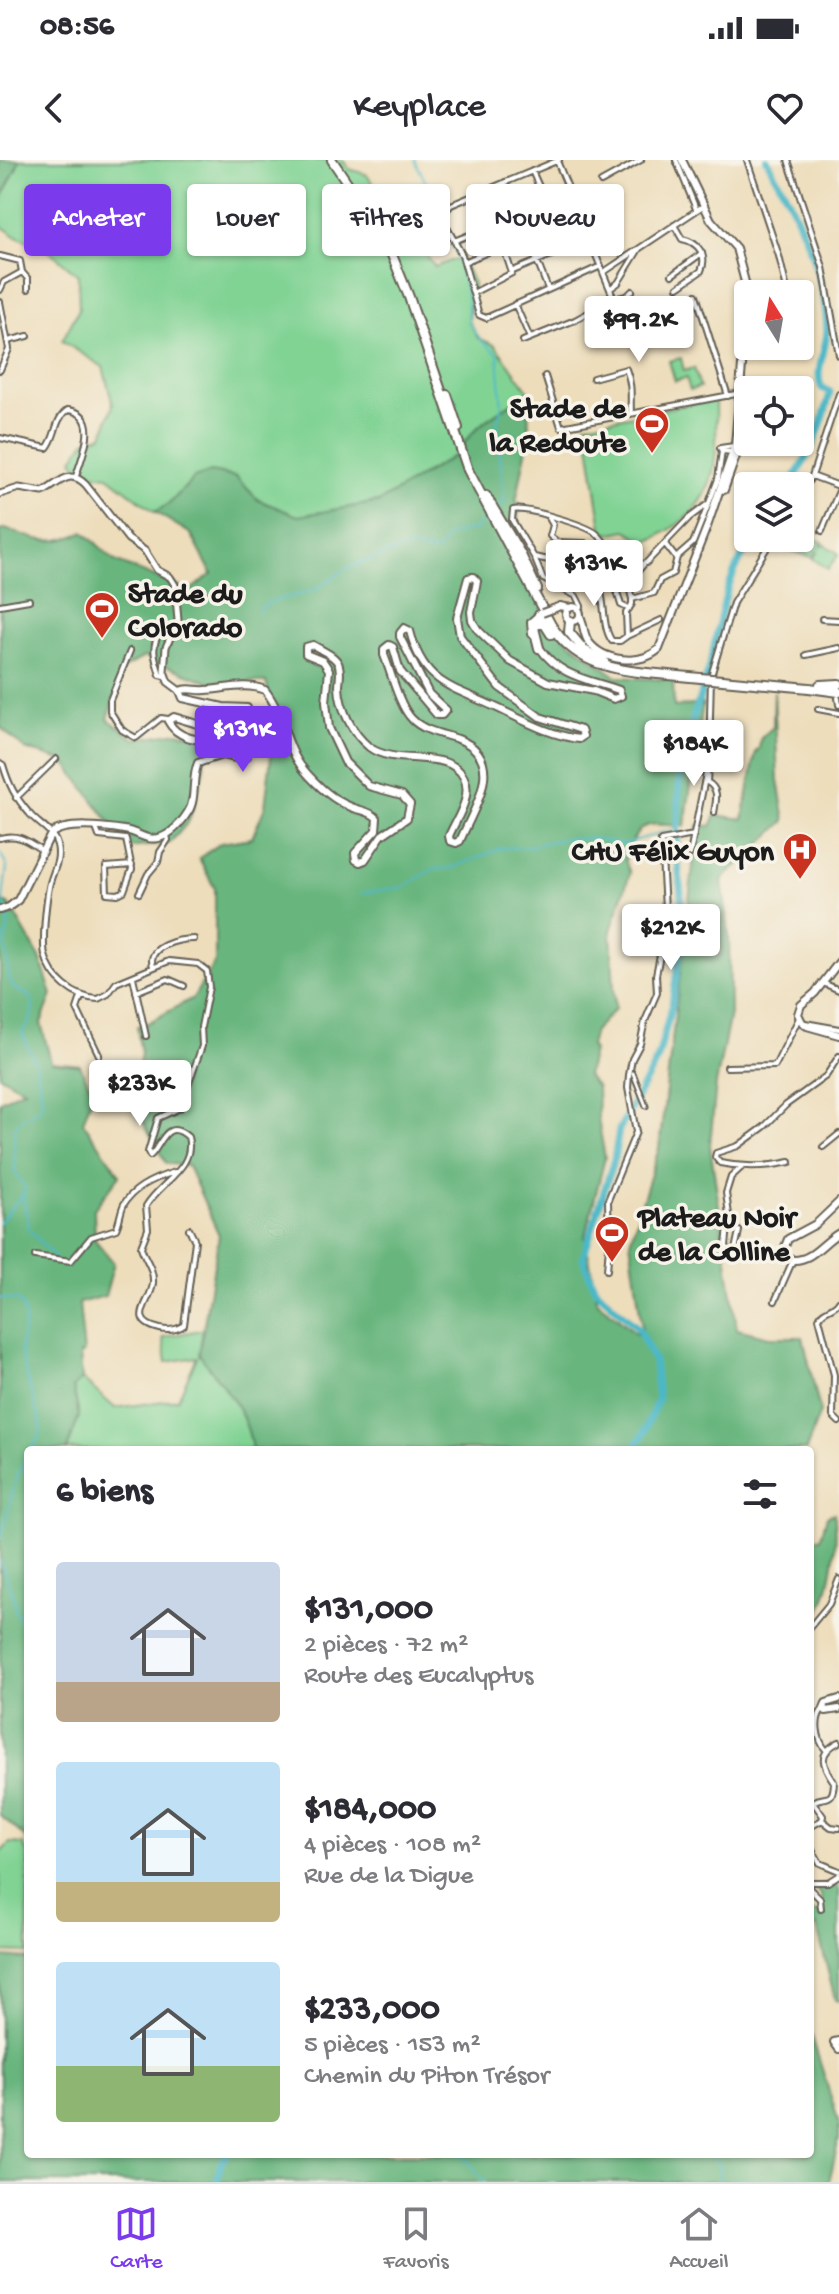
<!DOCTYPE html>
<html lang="fr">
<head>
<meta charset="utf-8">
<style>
	body { margin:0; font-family:"Gochi Hand",sans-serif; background:#f2f2f3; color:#2b2b33; height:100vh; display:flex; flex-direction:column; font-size:30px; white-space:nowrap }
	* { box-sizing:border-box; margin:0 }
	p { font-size:26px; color:#7c7c81 }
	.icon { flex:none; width:44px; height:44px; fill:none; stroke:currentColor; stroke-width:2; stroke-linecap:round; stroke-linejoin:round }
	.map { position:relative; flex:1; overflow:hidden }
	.details { position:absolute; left:24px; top:1286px; width:790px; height:712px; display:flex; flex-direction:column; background:#fff; border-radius:8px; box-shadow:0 2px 6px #0004 }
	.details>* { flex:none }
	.banner { position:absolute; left:24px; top:24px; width:792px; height:72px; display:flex; gap:16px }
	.needle { width:52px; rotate:349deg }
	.tools { position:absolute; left:734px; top:120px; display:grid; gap:16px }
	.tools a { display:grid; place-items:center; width:80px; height:80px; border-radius:8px; background:#fff; box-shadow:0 2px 6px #0004; font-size:40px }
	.price { position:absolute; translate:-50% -68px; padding:0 18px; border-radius:8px; background:#fff; color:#222; font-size:26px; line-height:52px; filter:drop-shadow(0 2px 4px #0008) }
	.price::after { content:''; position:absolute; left:50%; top:48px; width:24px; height:18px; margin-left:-12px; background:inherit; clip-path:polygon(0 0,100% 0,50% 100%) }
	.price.current { background:#7c3aed; color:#fff }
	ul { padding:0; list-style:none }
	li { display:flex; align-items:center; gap:24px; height:200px; padding:0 32px }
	li span { display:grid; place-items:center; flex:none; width:224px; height:160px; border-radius:8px; color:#555 }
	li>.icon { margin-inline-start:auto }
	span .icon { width:96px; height:96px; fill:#fffc; stroke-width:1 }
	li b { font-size:34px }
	h2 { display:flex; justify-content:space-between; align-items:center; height:96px; padding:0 32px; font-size:34px }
	.tag { padding:0 28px; border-radius:8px; background:#fff; box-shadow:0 2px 6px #0004; font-size:28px; line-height:72px }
	.tag.current { background:#7c3aed; color:#fff }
	.status { display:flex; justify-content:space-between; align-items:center; height:56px; padding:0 40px; background:#fff; direction:ltr }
	.status svg { height:22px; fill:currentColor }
	header { display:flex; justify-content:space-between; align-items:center; height:104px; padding:0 32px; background:#fff; font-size:36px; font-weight:600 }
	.tabs { display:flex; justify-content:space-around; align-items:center; height:112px; border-top:2px solid #e1e1e2; background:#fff; font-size:22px; color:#7c7c81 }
	.tabs a { display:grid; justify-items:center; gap:4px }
	.tabs .current { color:#7c3aed }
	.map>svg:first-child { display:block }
</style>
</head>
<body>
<div class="status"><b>08:56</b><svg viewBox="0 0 49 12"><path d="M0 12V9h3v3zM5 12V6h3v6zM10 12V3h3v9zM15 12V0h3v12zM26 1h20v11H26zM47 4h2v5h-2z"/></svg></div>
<header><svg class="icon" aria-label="back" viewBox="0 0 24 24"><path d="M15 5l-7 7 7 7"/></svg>Keyplace<svg class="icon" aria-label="heart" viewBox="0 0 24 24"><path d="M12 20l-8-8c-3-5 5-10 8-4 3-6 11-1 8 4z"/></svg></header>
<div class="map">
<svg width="839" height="2022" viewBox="0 0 839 2022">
	<rect width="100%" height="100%" fill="#f7f3e8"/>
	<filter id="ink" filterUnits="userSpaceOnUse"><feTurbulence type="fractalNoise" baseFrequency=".0125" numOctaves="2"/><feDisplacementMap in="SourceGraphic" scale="16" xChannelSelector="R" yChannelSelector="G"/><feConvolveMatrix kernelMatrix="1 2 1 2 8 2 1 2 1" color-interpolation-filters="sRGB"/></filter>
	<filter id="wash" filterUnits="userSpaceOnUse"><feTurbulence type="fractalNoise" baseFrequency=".006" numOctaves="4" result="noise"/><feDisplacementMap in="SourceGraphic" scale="32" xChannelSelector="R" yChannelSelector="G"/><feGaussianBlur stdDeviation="1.8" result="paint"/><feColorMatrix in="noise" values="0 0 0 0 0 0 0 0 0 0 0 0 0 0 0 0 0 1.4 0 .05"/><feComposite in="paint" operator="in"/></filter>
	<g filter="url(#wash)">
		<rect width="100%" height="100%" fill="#edddbb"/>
		<!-- green -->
		<path fill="#81d394" stroke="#4e7858" stroke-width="2" d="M20,0H343L349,9L366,14L435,107L461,97L473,124L469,161L478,178L495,185L528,230V234C501,249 472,266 457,294L379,342L298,357L258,340L236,317L194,318L169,344L155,352L108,316L81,313L73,299L85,281L103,275L113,245L103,207L62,181L79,149L78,115L51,92L14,75L0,65L2,38Z
			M681,198L684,211L694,208L700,227L690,230L686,218L675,221L669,201Z
			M716,239C717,313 720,348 645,383L627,370L603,375L586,264Z
			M802,375L823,382L821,386L824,384L839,394L828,409L813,399L818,391L812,397L792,391Z
			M206,1169L216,1216L235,1240L251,1276L252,1290H67L79,1256L73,1227L82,1219L115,1248L178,1239L197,1197L167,1202L163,1177Z
			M10,1683L23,1684L28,1694V1793L0,1792V1693Z"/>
		<!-- forest -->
		<path fill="#68b57e" stroke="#42684d" stroke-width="2" d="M0,0H20L2,38L0,57Z
			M528,234L529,277L516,342L523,345L517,357L530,408L566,479L617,517L673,520L674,547L703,544L685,666C643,664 640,658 625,700L630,713L611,771L615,849L594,871L590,886L593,891L587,916L597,927L598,959L605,998L585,1076L597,1141L637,1174L642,1167L630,1081L659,988L698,665L711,666L716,655L743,659L756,591L759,589L761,578L773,567L774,531L778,620L785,661L722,720L729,776L730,854L716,924L710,985L737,1169L769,1177H803L820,1252L806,1290H252C248,1251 221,1224 199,1194L219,1075L188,1006L166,1003L131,940L141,894L137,866L146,864L193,838L215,802V729L199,698L221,683L252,678L265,647L275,562L266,522H208L144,497L122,509L108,559L135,579L178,572L205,577L204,611L189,661L170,683L129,688L64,601L25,589L0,567V371L5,369C38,380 51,387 84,372L115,401L189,431L212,414L191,374L155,352L169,344L194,318L211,312L236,317L258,340L298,356L379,342L457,294C472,266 501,249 528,234Z
			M0,741L9,744L40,798L52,835L41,863L51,902L80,905L93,933L83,962L120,1015L94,1049L95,1080L114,1103L105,1136L79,1143L84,1193L80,1194L82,1219L73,1227L79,1256L67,1290H28V1680L0,1655V941L24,929L0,916Z
			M834,1353C839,1380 831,1443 810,1465V1377L820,1379L827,1356Z
			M834,1722L839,1729V1841L835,1840L817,1767L810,1768V1752H823L821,1735L816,1729L818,1725Z
			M0,1797L28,1799V1994H810V1871L839,1963V1979L829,2022H0Z"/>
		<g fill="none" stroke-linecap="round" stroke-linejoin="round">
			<!-- stream -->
			<path stroke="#4cb8c7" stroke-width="2" d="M415,0L428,27L437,59L457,96L467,136L469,163L482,181L498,194L502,249L497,261L504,341L499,349
				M258,452L267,443L315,430L347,408L382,395L411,387L431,392L438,391L449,375L476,369L486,357
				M0,692L7,707L3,738L9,762L5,782L10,822L14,828L29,836L33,843L31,859L22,873L36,905L43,942L40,948L17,963L14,972L15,1012L26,1030L0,1062
				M362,733L404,727L433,709L451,708L502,688L526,687L567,678H590L624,684L677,668
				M23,1035L29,1069L55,1098
				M0,1138L18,1140C32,1157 20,1171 21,1189C22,1207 36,1246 41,1265L40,1275L31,1290
				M0,1379C9,1351 13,1319 28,1294
				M0,1401L14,1438L16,1452L25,1471V1498L28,1500
				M462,1994L485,2022
				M713,1994L719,2006L720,2022"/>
			<!-- river -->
			<path stroke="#4cb8c7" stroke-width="7" d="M767,0C775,17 786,32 793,49C810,85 825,128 827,168C828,187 813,211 822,228L830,232C823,266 809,297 789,326
				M633,1290L642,1277L658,1239L654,1201L638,1168L595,1129L583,1098L614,999L619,970L658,898L672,844L684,766L677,690L680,598C690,585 689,573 693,558C699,540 706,522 710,504C721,460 724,413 756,378
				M217,2022L221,2002L227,1994"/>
		</g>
	</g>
	<g filter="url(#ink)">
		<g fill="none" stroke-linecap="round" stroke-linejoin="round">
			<defs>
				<path id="pedestrian" d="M633,913L646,946"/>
				<path id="minor" d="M559,0L451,45L444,53V62L462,95L479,155L486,158L601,106
					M676,0L696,49
					M747,0L779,96L788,134
					M788,0L823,107L839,195
					M532,11L567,89
					M505,22L528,75
					M601,22L641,0
					M545,38L568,29
					M674,65L682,79C698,82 708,95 701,111L678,127
					M527,76L548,129
					M454,81L489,67L476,34
					M0,96L20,101L22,112L4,122L0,130
					M464,102L579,54
					M513,111L590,79
					M22,112L28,119V129
					M604,112L703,46
					M672,115L702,93
					M611,128L618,123L639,89
					M473,133L512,113L503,86
					M696,135L728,236
					M614,139L627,136L632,131
					M0,142L9,189L0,210
					M515,144L530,178
					M8,181L28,176
					M523,181L575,160L614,139L557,1
					M789,194L791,186
					M545,216L561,267L741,233
					M593,218L626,209C633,227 630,237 631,254
					M0,278L47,288C57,276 54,259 68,250C102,254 82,296 76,316
					M733,292L722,291L720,288L734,286
					M812,316L839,326
					M800,334L812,316L839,234
					M709,343L718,319L722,291
					M549,358L553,365L550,376L557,382L585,383
					M822,371L839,331
					M665,384L676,398
					M534,397L543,419L576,436L581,446
					M615,426L629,421
					M601,432L595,406L602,400L608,403L621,445L629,449
					M632,439L654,433L660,420L673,413L677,397L693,383L709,343L689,358L646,403L626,406C611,399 609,384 597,374C587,365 525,347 513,350L512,360L534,397L589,408L596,430L601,432C605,448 603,469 612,481H620L627,476L626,453L632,444V439L628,423L644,404
					M0,445L29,440
					M822,459L839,460
					M159,474C150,489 156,500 160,515L165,516
					M627,476L661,460
					M130,491L110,540V551L122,570L136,578L161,558L168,559
					M806,495L839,488
					M838,538L839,545
					M818,549L839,553
					M0,603L3,605C9,625 15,637 29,653C37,664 54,671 57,685C61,702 52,711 49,727C46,743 42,780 45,795C51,819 74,838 98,839L108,834L116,823L169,801L198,804L207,811L209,827L201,867L202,886L180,948L158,958L148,992L150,996C161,988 165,956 188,977C196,1008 160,1022 146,1046L148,1069L141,1087C145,1100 154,1108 153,1123C152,1141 125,1161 160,1169C169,1171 177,1170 184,1165L195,1081L189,1069
					M708,607L707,622C720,629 716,641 714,653
					M16,638L56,599
					M96,668L99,676L126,679L132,709L124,731L118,734L107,733L106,707L132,705
					M0,678C19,673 27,681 43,691
					M690,694L709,598L711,516L733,443L773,378
					M139,733L148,714L158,702L160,692L168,680L167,675
					M153,806C146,786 179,779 194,779
					M133,817L146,876
					M823,823L839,830
					M136,832L168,819L184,826
					M81,837L77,849L99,895
					M805,863L839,869
					M727,907L775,906L799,858
					M823,987L839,974
					M790,1002C767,1007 744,1008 720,1003L715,997L716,993L738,986L764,967L786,945L826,916L839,896
					M739,1071L735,1090L730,1093L726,1086L729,1055L726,1033L731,1017L743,1006
					M35,1096L71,1101L91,1077L116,1069C120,1061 120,1052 124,1044C134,1027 158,1017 175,1012
					M607,1110L609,1086L608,1040L636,972L628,928L629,915L632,899L640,884L645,861L657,833L656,815L666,765L661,681L694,675
					M775,1141L793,1100
					M839,1141C834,1150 822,1149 819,1158L834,1215L833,1256L839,1262
					M810,1467L829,1444L839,1419
					M824,1548C813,1558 817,1580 826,1590
					M822,1660L823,1656L813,1642C825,1634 833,1645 834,1622C822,1605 817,1593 839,1582
					M822,1660L831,1667L839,1668
					M810,1667L822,1660
					M810,1686L820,1703L839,1711
					M810,1722H828L839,1715
					M810,1729L820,1739L821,1749"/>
				<path id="tertiary" d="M0,334L19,328L43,332C59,324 69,307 86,325L128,379L145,391L157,410L170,417L175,425L178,460L166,487L164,511L168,522L180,531"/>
				<path id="secondary" d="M724,330L740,285L741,253
					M566 454a7 7 0 1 1 14 0a7 7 0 1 1-14 0Z
					M553,449L560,446L570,448
					M580,456C584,464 583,473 588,481C603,502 641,506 659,489L708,364L735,285L746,160V126L736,88L711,60L682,0
					M532,474L531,462L540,454
					M180,531C188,527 196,531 206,530C225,529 246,522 265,530C284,554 285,587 304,610C316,624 331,639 349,646C359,651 369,650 377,658L376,670L355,693L356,700L360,702L365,700L382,675L407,658L410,644L402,635L369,626L345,602L329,568L326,542L329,510L323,501L306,494V487L313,485C321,490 334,495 338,503C342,511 339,519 339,527C340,549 352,573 369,587C397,608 450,587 464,618C473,637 456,659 449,676L450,681L456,683L460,681C474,648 508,598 458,579C443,574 423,571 412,559C399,546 391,512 384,495V489L389,485L393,487L400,511L437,555H442L446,550L429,534L400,477V473L404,468L410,471C423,523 450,526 493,546C521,559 548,575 579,579L583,576L581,570L540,557L499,527L460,476L457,458L468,418L473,417L477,421L471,452L472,460L478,470L510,501L548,522L594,531L614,539L621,536L619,530C587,519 560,517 539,487
					M0,750L9,747L18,740L51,674C65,662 106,667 124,670C133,671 140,676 148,678C165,682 180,665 188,652C197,639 191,618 198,603L222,595L241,599L247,596V589L243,586C220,578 181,587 168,561L174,557L204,566L228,556L248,554L247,548L223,547L183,538L180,531
					M839,802L815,833L801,845L798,854L802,862L807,866L839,875
					M839,1042L816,1064L788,1079L784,1089L785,1095L793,1100C812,1101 823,1082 839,1073
					M839,1539L826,1543L824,1548L826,1551L839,1549
					M839,1881L834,1882L839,1889"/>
				<path id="primary" d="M332,0L373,61L392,95L409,137L468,310L551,465C574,501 607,509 647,513
					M447,235L458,268
					M486,336L520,393L537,429
					M539,455L551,474
					M570,461L569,472L584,490L604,501
					M539,488L534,468L537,464H542
					M820,525L839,524
					M809,528L839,532"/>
			</defs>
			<!-- pedestrian casing -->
			<use href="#pedestrian" stroke="#656054" stroke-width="7"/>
			<!-- minor casing -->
			<use href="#minor" stroke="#656054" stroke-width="8"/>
			<!-- tertiary casing -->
			<use href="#tertiary" stroke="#656054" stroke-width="9"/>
			<!-- secondary casing -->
			<use href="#secondary" stroke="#656054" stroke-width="10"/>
			<!-- primary casing -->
			<use href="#primary" stroke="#656054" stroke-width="12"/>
			<!-- pedestrian -->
			<use href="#pedestrian" stroke="#fff" stroke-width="3"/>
			<!-- minor -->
			<use href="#minor" stroke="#fff" stroke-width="4"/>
			<!-- tertiary -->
			<use href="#tertiary" stroke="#fff" stroke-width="5"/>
			<!-- secondary -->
			<use href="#secondary" stroke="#fff" stroke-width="6"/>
			<!-- primary -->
			<use href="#primary" stroke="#fff" stroke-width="8"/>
			<defs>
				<path id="secondary-bridge" d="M542,453L553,449"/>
				<path id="primary-bridge" d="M647,513L809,528"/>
			</defs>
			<!-- secondary-bridge casing -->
			<use href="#secondary-bridge" stroke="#656054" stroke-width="10" stroke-linecap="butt"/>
			<!-- primary-bridge casing -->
			<use href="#primary-bridge" stroke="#656054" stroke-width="12" stroke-linecap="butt"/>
			<!-- secondary-bridge -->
			<use href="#secondary-bridge" stroke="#fff" stroke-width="6"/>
			<!-- primary-bridge -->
			<use href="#primary-bridge" stroke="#fff" stroke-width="8"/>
		</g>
	</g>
	<!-- icons -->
	<defs>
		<symbol id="stadium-pin" viewBox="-11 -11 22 30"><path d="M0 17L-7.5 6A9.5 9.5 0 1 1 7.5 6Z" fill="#c8321e" stroke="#f7f3e8"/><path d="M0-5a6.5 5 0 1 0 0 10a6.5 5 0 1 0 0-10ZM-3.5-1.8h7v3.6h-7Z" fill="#fff"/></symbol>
		<symbol id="hospital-pin" viewBox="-11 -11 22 30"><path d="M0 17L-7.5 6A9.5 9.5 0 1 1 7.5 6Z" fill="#c8321e" stroke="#f7f3e8"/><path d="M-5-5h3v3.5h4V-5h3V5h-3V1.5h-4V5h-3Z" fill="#fff"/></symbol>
	</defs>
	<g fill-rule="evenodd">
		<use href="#stadium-pin" x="632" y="244" width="40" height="54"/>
		<use href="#stadium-pin" x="82" y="429" width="40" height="54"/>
		<use href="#hospital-pin" x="780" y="670" width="40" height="54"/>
		<use href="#stadium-pin" x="592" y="1053" width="40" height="54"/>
	</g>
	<g text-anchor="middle" stroke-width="7" stroke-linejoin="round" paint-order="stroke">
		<!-- poi labels -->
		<g font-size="30" font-weight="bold" fill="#1c1c1c" stroke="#f7f3e8" text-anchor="end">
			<text x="626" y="257">Stade de<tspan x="626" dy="34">la Redoute</tspan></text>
			<text x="128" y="442" text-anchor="start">Stade du<tspan x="128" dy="34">Colorado</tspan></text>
			<text x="774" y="700">CHU Félix Guyon</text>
			<text x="638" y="1066" text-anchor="start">Plateau Noir<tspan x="638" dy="34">de la Colline</tspan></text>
		</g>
	</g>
</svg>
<div class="tools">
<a><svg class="needle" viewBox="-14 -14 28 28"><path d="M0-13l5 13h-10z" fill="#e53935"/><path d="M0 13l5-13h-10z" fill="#7c7c81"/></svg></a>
<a><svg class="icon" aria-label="locate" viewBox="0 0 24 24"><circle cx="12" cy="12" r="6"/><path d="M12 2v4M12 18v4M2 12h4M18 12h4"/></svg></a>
<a><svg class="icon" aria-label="layers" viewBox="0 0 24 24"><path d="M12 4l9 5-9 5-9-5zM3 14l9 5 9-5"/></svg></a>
</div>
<b class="price" style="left:639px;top:204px">$99.2K</b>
<b class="price" style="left:594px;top:448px">$131K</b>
<b class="price current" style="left:243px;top:614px">$131K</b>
<b class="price" style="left:694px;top:628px">$184K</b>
<b class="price" style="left:671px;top:812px">$212K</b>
<b class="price" style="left:140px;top:968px">$233K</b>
<div class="banner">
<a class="tag current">Acheter</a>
<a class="tag">Louer</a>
<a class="tag">Filtres</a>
<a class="tag">Nouveau</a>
</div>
<section class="details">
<h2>6 biens<svg class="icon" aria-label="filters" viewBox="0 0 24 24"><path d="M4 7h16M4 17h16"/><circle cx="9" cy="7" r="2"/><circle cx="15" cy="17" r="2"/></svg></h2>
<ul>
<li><span style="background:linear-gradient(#c9d6e8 75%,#b9a48a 0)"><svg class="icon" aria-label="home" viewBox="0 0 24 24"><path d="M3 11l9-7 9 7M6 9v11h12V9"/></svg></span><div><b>$131,000</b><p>2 pièces · 72 m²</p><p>Route des Eucalyptus</p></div></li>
<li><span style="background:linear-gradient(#bfe0f5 75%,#c2b280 0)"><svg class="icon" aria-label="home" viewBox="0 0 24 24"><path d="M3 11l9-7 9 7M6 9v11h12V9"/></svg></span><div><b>$184,000</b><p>4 pièces · 108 m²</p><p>Rue de la Digue</p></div></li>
<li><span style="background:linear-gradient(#bfe0f5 65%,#8fb573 0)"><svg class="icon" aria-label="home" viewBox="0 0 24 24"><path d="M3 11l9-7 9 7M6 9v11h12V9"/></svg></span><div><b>$233,000</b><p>5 pièces · 153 m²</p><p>Chemin du Piton Trésor</p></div></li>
</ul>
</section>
</div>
<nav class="tabs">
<a class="current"><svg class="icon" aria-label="map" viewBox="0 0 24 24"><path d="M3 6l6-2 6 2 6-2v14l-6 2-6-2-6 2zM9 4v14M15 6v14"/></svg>Carte</a>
<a><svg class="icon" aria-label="saved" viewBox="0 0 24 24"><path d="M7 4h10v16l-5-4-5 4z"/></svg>Favoris</a>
<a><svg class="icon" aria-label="home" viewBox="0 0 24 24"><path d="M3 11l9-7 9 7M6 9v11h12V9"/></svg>Accueil</a>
</nav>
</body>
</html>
